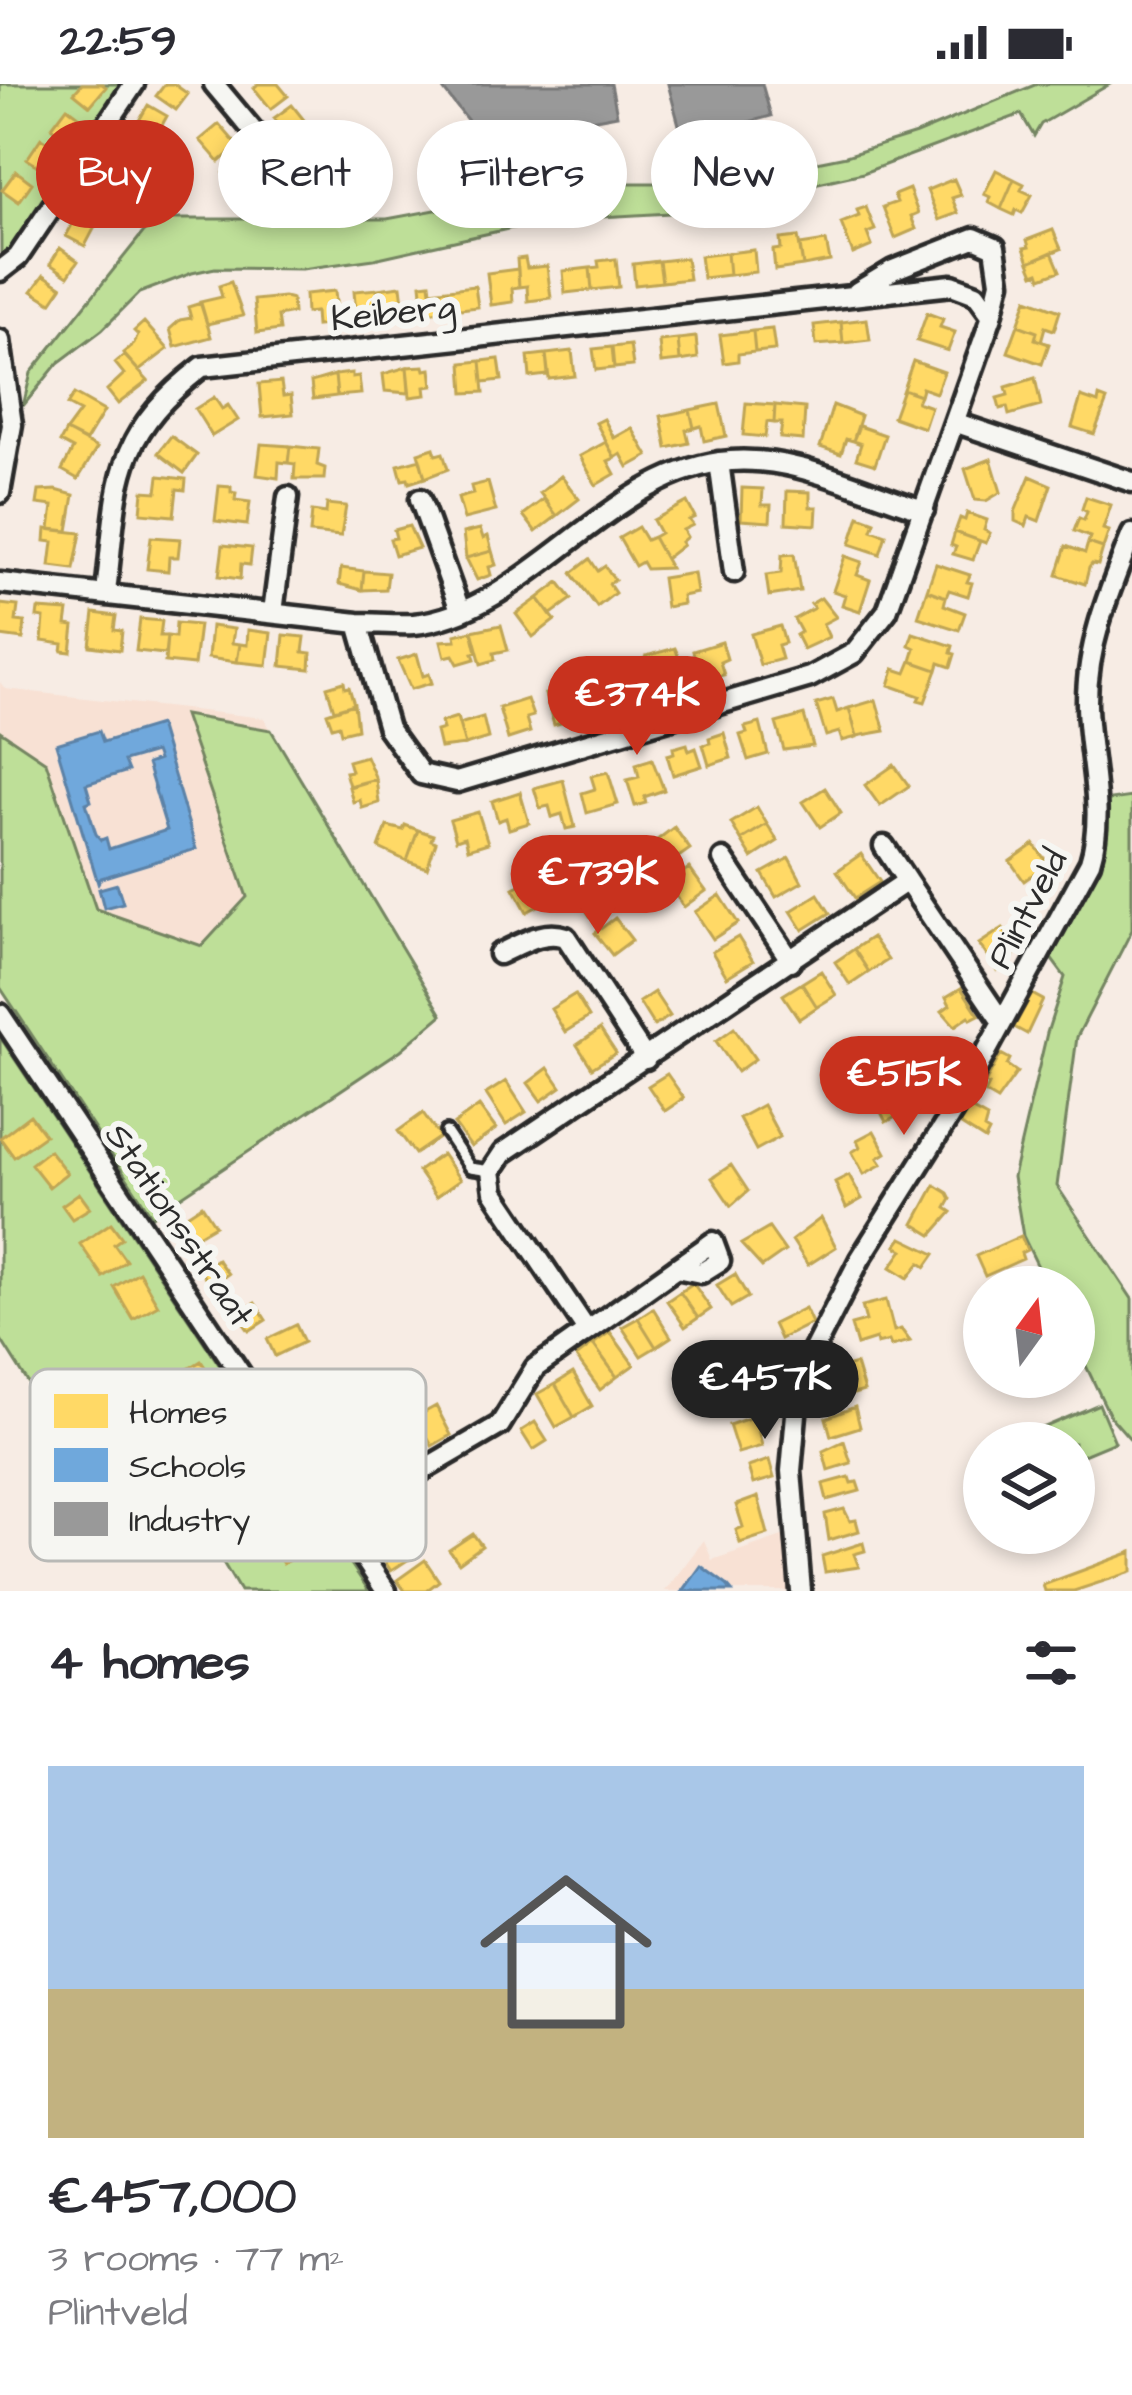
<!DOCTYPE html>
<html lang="en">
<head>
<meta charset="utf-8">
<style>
	body { margin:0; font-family:"Architects Daughter",sans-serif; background:#f7f7f7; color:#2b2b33; height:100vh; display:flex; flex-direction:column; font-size:45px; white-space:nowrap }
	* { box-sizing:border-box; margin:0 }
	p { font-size:39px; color:#7c7c81 }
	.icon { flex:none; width:66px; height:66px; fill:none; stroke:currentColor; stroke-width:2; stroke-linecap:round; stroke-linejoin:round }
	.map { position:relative; height:1507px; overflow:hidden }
	.panel { display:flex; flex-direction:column; background:#fff; flex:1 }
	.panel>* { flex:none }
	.hud { position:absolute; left:36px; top:36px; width:1062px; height:108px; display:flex; gap:24px }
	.needle { width:78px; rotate:15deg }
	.controls { position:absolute; left:963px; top:1182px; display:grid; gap:24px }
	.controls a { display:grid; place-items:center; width:132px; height:132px; border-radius:50%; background:#fff; box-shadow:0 6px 18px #0003; font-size:60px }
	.price { position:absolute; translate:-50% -102px; padding:0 27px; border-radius:42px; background:#c8321e; color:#fff; font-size:39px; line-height:78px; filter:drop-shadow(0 3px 6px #0008) }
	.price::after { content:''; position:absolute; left:50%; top:72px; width:36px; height:27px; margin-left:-18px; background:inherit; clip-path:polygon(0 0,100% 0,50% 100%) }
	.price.current { background:#222; color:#fff }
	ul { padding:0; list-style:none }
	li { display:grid; align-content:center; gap:24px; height:636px; padding:0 48px }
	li+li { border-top:3px solid #e1e1e2 }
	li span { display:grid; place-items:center; height:372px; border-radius:0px; color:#555 }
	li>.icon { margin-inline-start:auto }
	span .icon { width:216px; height:216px; fill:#fffc; stroke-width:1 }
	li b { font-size:51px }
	h2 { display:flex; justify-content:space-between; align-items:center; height:144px; padding:0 48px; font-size:51px }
	.tag { padding:0 42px; border-radius:54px; background:#fff; box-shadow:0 6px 18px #0003; font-size:42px; line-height:108px }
	.tag.current { background:#c8321e; color:#fff }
	.status { display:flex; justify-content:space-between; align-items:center; height:84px; padding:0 60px; background:#fff; direction:ltr }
	.status svg { height:33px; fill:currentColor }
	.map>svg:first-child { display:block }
</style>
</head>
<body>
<div class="status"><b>22:59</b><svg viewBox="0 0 49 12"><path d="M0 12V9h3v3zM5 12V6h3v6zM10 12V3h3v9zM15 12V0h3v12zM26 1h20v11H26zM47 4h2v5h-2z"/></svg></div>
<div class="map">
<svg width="1132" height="1507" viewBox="0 0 1132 1507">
	<rect width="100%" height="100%" fill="#f7ece4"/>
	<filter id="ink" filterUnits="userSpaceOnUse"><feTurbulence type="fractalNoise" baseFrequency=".00833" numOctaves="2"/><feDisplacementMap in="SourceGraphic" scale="24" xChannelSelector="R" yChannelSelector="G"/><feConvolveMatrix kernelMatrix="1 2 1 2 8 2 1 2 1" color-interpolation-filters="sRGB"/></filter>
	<g filter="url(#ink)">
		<!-- built -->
		<path fill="#f8e1d4" d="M0,598L5,605L264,634L354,784L53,983L0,903Z
			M785,1451L792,1507H665L704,1456L712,1476Z"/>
		<!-- green -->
		<path fill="#bedf98" stroke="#748562" stroke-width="3" d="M0,0H120L10,165L1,170Z
			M1037,0H1110L1041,40L1034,52L1021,30L863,89L688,128L548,136L374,175L302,185L215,184L192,189L139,209L102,246L58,279L23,322L31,289L154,135H387L581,99H697L757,90L846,72L916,50Z
			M184,631L271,646L442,931L401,966L152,1132L0,903V647L46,678L96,825L202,862L247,813Z
			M1132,713V846L1077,953L1057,1102L1132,1215V1357L1110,1332L1074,1257V1203H1048L1023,1152L1013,1093L1047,949L1065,893L1047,869L1103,717Z
			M0,953L242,1315L86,1390L0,1254Z
			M1099,1320L1115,1358L1074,1375V1359H1021L1019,1354Z
			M294,1395L369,1507H240L209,1455Z"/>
		<!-- homes -->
		<path fill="#ffd966" stroke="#bfa554" stroke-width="3" d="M82,0H102L106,3L90,22L74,9Z
			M165,0H174L188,10L176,26L156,12Z
			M258,0H278L288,12L271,25L254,4Z
			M148,21L167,32L156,52L137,40Z
			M292,21L308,41L291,55L274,34Z
			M67,23L83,35L68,56L52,43Z
			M219,40L238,62L219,78L200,56Z
			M308,41L325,62L307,76L291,55Z
			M134,52L151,64L140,81L122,69Z
			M41,54L59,66L45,87L27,75Z
			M336,72L352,92L334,107L317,86Z
			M240,75L258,96L242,110L224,89Z
			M117,81L133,93L121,110L104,98Z
			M996,86L1014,95L1001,125L988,118L990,113L984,110Z
			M16,87L32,99L19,118L2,106Z
			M352,92L369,113L351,127L334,107Z
			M954,95L961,111L952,114L958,129L939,136L927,106Z
			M1014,95L1024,100L1021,106L1032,111L1022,129L1016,126L1014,131L1001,125Z
			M258,96L275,116L259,130L242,110Z
			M93,105L113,117L102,134L83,121Z
			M909,105L918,129L911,132L916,145L895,154L883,123L897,118L894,111Z
			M866,123L875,146L867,149L872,162L853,170L841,139L859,132L857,126Z
			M76,133L95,143L85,162L66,152Z
			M1053,146L1061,165L1029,178L1024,164L1029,163L1027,156Z
			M798,153L803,182L775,186L773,166L781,165L780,155Z
			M826,157L830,177L803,182L800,161Z
			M60,164L78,177L68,192L50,180Z
			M754,166L756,188L729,191L727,169Z
			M1052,168L1060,187L1041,194L1039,188L1034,190L1029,178Z
			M727,169L729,191L703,194L700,172Z
			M525,174L527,184L547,182L551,214L528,217L527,202L519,203L517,175Z
			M686,174L689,195L662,198L659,177Z
			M616,175L619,203L592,206L590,184L599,183L598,177Z
			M659,177L662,198L635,201L633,180Z
			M590,184L592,206L565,209L563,187Z
			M518,185L519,203L512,204L513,218L491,221L487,189Z
			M44,191L62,203L51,219L32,207Z
			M231,198L243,232L207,240L200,218L222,213L219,202Z
			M430,199L431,207L448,205L451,226L424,229L421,200Z
			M401,202L404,226L398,227V231L381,233L377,205Z
			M475,202L478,223L451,226L448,205Z
			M377,205L381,233L364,235L363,230L356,231L354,207Z
			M335,207L338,240L316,242L315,228L306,229L305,210Z
			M284,213L292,215L293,229L278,232L280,246L257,249L254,216Z
			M1027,215L1060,227L1054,246L1045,243L1041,257L1035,255L1037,248L1018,241Z
			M201,219L211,253L175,263L170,245L180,236L191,234L188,223Z
			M927,229L943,235L940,243L955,248L948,267L917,257Z
			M867,235L870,256L843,259L841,238Z
			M144,238L168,265L139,287L123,269L134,260L138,251L134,247Z
			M841,238L843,259L816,261L814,241Z
			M1018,241L1037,248L1035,255L1049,260L1042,280L1008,268Z
			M772,245L775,266L755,268L753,247Z
			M753,247L755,268L738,270V277L724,279L720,251Z
			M696,253L698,274L680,277L678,255Z
			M678,255L680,277L661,279L659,257Z
			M630,261L633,282L614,284L612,263Z
			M612,263L614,284L596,286L593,265Z
			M572,267L575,292L549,295L546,270Z
			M546,270L548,291L530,293L528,272Z
			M124,271L148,297L118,320L107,306L124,290L115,279Z
			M499,275L502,296L483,298L481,277Z
			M481,277L484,308L464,309L462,279Z
			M913,277L944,288L936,309L922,304L920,311L903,305Z
			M424,282L425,286L431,285L433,302L425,303L426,311L410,313L407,283Z
			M407,283L409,309L385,307L383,290Z
			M352,289V293L359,292L361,310L337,312L335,291Z
			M335,291L337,312L313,315L311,298Z
			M1035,294L1041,322L1009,331L1007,323L1000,325L997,314L1008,311L1006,303Z
			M281,298L283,312L291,311L293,330L262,333L259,300Z
			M903,305L920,311L917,318L931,323L924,344L893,333Z
			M74,310L104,327L86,357L66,347L80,328L67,321Z
			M214,313L222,325L228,321L238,336L212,352L195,325Z
			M1081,313L1098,319L1099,313L1107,316L1094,350L1072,343Z
			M746,319L775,321L774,339L767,338L765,353L743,351Z
			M719,320L726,352L704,357L701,342L694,344L690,326Z
			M775,321L805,324L803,356L780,354L782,339H774Z
			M833,321L861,332L853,357L846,355L841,370L820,363Z
			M690,326L694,344L686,346L689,359L667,364L661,332Z
			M604,335L614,354L632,344L648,372L628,383L621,370L615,374L596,339Z
			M859,342L885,351L875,381L856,375L861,360L853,357Z
			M66,347L97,364L78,395L62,386L73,365L60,358Z
			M171,352L197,371L184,389L158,369Z
			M606,358L615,374L608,377L615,390L596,401L580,372Z
			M261,360L290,362L288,379L279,378L278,394L257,391Z
			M290,362L319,365L317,381L325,384L324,395H294L295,380L288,379Z
			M434,364L436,371L443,369L448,385L425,394L418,369Z
			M420,375L425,394L409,399L408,395L402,396L398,381Z
			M991,375L1001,408L986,417L975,416L965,385Z
			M159,392L186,395L185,406L177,405L174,432L141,429L143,407L157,408Z
			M561,392L579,415L557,432L540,409Z
			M1030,392L1051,401L1039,437L1029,433L1026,442L1015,437V428Z
			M488,398L496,427L464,435L458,414L473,410L471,402Z
			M219,402L231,403V408L236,409L235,416L250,418L247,441L215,437Z
			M742,404L763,405L762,421H771L770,438L741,436Z
			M56,406L74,411L68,447L50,445L53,422L37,420L39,407Z
			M787,407L810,408V423H817L816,441L786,439Z
			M1086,413L1111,421L1103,445L1109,447L1103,464L1088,459L1090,453L1074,447L1079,434L1084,436L1087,428L1082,425Z
			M544,415L557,432L536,448L523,431Z
			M687,418L695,433L689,436L693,441L683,446L687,453L681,458L683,461L665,475L653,453L660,449L653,436Z
			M327,420L346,422L341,452L310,449L312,427L326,429Z
			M967,429L987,436L984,446L990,449L986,459L955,448L960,434L965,436Z
			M859,432L875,438L872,446L886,451L880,470L850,460Z
			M409,442L419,464L395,471L390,455L396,454L394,446Z
			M638,443L646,456L653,453L670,484L646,485L642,478L635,482L619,454Z
			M46,445L81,449L74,485L50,482L53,458L45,457Z
			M480,445L483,454L488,452L492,467L466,474L463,449Z
			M955,448L980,457L973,476L953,470L956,463L951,461Z
			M151,453L180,455L178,473H169L168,487L147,485Z
			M1088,459L1103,464L1098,481L1092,480L1089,484L1085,500L1057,491L1066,462L1085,469Z
			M223,461L252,464L250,481L241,480L240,495L219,492Z
			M492,467L496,481L489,483L491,491L477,496L466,474Z
			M794,470L800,507L769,512L766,491L781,489L782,471Z
			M845,472L862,478L857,491L870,496L860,527L842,521L845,511L833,507Z
			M590,475L598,487L605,482L615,496L609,500L615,509L597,523L572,489Z
			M936,480L970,491L967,498L972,499L968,512L949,506L946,513L927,506Z
			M341,484L364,487L362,506L339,500Z
			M364,487L388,489L386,505L362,506Z
			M694,489L697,509L682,512L683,520L666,523L662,494Z
			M559,498L572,515L550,531L538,514Z
			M927,506L946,513L944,521L965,529L959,546L918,533Z
			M538,514L555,536L533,553L516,530Z
			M821,514L836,533L823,540L829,553L803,565L796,551L801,548L794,535L814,524L811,520Z
			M0,520L18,522L16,537L25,538L23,555L0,552Z
			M38,525L68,527L66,541L74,542L71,568L62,567L63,560L42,557L44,534L37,533Z
			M94,529L116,532L114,546L122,547L120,566L90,562Z
			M140,535L162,537L160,552H167L165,570L136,567Z
			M176,539L199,541L194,581L165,578L167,552L175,553Z
			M501,541L508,566L494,569L495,576L481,580L472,547Z
			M211,542L234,545L232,559L240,560L237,578L208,574Z
			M780,542L785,559L778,561L782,575L760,581L751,550Z
			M248,546L271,549L267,581L237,578L240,560L247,561Z
			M472,547L477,568L473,569L475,575L458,580L453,571L445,573L441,557L456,556L455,551Z
			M913,549L953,562L951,569L955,570L951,583L939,579L937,586L911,577L915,564L909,561Z
			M284,551L305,553L303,568L311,569L310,585L281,582Z
			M722,558L727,575L720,578L724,591L696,597L692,584L698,583L693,567Z
			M675,564L691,601L664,609L660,595L653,597L646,572Z
			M417,570L423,592L429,590L432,599L411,605L398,576Z
			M646,574L653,597L646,599L650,613L628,620L619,588L638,583L636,577Z
			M911,577L937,586L925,618L918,616L920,612L889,601L894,585L906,589Z
			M600,585L612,625L590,631L586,617L579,619L572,593Z
			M344,598L345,604L349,603L354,620L334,626L327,603Z
			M574,602L579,619L572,621L576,635L554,641L545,610Z
			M527,615L533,632L526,634L530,648L508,655L499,624Z
			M833,615L837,628L849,624L857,653L842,657L839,648L826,652L816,620Z
			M876,616L885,647L857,652L849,624Z
			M354,620L357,645L341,649L339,641L332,643L327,629Z
			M804,631L813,662L784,666L776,639Z
			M457,633L465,661L440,664L436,647L443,645L441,638Z
			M483,633L488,654L465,661L459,640Z
			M760,639L768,670L748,676L740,651L747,649L745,643Z
			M724,649L731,674L709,681L703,661L710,659L709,654Z
			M687,660L689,667L696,664L702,682L673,691L667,671L674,669L673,664Z
			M366,672L376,695L349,702L345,688L351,687L348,677Z
			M652,675L664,706L644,713L646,719L635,722L627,696L639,693L636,680Z
			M894,681L909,702L880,722L865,701Z
			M608,688L618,720L587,729L582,709L595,705L591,692Z
			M376,695L379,719L362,724L360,716L353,718L349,703Z
			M563,696L575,743L566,745L562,730L552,733L549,722L540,724L534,704Z
			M825,704L841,729L820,743L803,718Z
			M520,708L529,739L509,745L506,734L498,737L492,717Z
			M757,723L767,740L741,756L731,739Z
			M478,728L488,759L468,765L465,753L456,756L450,736Z
			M767,740L778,757L752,774L741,756Z
			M405,741L418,746L407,777L379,764L387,742L403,746Z
			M674,743L690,765L673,777L657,756Z
			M418,746L433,751L431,756L436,758L427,784L407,777Z
			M1034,760L1048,780L1024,797L1010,777Z
			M861,770L880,798L855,814L837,787Z
			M789,774L802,798L776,813L762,789Z
			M689,784L706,807L684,823L667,799Z
			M536,792L549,816L527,828L514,804Z
			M599,794L614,817L590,832L575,809Z
			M818,810L830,829L803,846L791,827Z
			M720,811L738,839L713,855L695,828Z
			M615,834L632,856L612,871L595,849Z
			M1003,844L1017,865L1008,883L997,887L979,860Z
			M738,853L753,877L727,893L712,868Z
			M872,853L888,876L869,888L854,865Z
			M854,865L869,888L850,901L835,878Z
			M821,887L836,911L817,923L802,899Z
			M802,899L817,923L799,935L783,911Z
			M961,904L979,931L971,935L969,932L955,942L942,927L950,921L946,913Z
			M654,908L670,932L654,942L639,918Z
			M575,910L589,933L565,948L551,925Z
			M1032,910L1043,916L1027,950L1014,943Z
			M734,944L755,975L737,988L716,957Z
			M600,945L616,969L592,984L577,961Z
			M932,961L948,988L919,1005L902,977Z
			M1001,970L1010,975L1007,981L1017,988L997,1016L985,1009L989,1001L985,999Z
			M548,984L561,1003L541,1017L528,999Z
			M667,990L684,1014L665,1027L648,1002Z
			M894,991L914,1024L886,1038L880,1026L884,1020L878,1009L888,1003L884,996Z
			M506,997L526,1028L506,1041L486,1010Z
			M763,1021L780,1053L756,1066L739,1034Z
			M479,1022L496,1045L471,1063L454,1040Z
			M967,1023L987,1034L984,1045L989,1048L985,1056L958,1039Z
			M423,1029L440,1053L415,1070L398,1047Z
			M30,1031L45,1051L14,1073L0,1054Z
			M874,1047L886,1069L878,1074L882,1080L864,1090L852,1068L860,1063L857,1056Z
			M49,1066L67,1089L49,1103L31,1080Z
			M442,1070L460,1096L436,1113L418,1087Z
			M731,1081L748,1107L731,1122L712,1094Z
			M849,1091L862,1115L846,1124L835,1098Z
			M935,1101L948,1109L951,1115L946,1124L952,1128L932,1151L914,1140Z
			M79,1109L90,1124L72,1135L62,1121Z
			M202,1121L215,1141L193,1154L181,1135Z
			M821,1134L836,1163L808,1181L792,1156Z
			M111,1139L122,1154L114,1160L126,1177L103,1193L80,1160Z
			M769,1144L785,1167L762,1183L741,1160Z
			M1021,1152L1027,1166L1021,1169L1023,1175L985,1192L976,1172Z
			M902,1154L935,1170L926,1183L920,1179L908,1194L891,1183L903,1166L896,1162Z
			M217,1175L228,1190L211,1202L200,1187Z
			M139,1188L158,1221L133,1235L114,1203Z
			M735,1190L748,1213L731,1223L717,1201Z
			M693,1199L711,1225L698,1234L680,1208Z
			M680,1208L698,1234L685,1243L667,1217Z
			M886,1216L894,1247L901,1245L910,1257L891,1262L889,1257L877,1260L876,1255L857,1261L851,1241L866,1237L862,1222Z
			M255,1219L266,1236L249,1247L237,1230Z
			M653,1224L671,1253L656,1263L638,1234Z
			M805,1224L812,1239L780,1255L773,1240Z
			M638,1234L656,1263L641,1272L622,1243Z
			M296,1241L304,1258L275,1272L267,1255Z
			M610,1248L634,1281L617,1293L593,1260Z
			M593,1260L617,1293L600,1306L576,1273Z
			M201,1277L221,1307L205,1318L185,1287Z
			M856,1280L864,1307L840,1314L831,1287Z
			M764,1283L774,1310L756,1316L746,1290Z
			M573,1289L592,1322L574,1333L555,1300Z
			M555,1300L574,1333L556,1343L537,1310Z
			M436,1322L451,1351L432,1362L416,1333Z
			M855,1323L860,1343L831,1352L826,1334Z
			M755,1332L762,1362L738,1369L729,1341Z
			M535,1338L547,1357L533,1366L521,1347Z
			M844,1357L851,1379L828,1386L823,1367Z
			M769,1376L774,1394L753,1400L748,1383Z
			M849,1393L851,1399L857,1398L860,1407L827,1416L823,1400Z
			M758,1413L768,1450L740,1459L736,1446L743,1443L736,1421Z
			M279,1420L310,1462L283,1480L278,1472L283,1469L261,1432Z
			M844,1425L850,1437L856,1436L859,1447L829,1456L825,1430Z
			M473,1450L482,1462L459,1479L449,1466Z
			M407,1459L415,1471L391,1487L383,1475Z
			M863,1459L865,1467L854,1470L859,1483L825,1488L822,1472Z
			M1132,1468V1488L1074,1507H1045L1043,1501Z
			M425,1476L439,1497L426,1507H405L397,1496Z"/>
		<!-- schools -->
		<path fill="#6fa8dc" stroke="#5b82a7" stroke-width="3" fill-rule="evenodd" d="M159,641L196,765L101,794L98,799L56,660L99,647L103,658ZM155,668L158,676L147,680L167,746L109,765L106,754L101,756L96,750L86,719L91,717L86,700L128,687L124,677Z
			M117,800L123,819L104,824L99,805Z
			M701,1482L727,1501L732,1507H683Z"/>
		<!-- industry -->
		<path fill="#999" stroke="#787878" stroke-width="3" d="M439,0H611L617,31L483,56Z
			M668,0H762L771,32L683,56Z"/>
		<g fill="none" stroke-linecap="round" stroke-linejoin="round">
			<defs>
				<path id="lane" d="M446,1048L470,1084L491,1087"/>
				<path id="street" d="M214,0L311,116
					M0,187L18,173L134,0
					M857,208L893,186L974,154L995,163L1000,198L992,232
					M0,256L12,341L0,409
					M957,339L1132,398
					M719,378L734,488
					M420,415L460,526
					M0,499L358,539C376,539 396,541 414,540C526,528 605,394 720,378C788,368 860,406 924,426
					M106,508C119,401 110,354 202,283L952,201L976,210L992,232L887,527L854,569L810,593L457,698L421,690L388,644L358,539
					M273,528L288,413
					M884,762L907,797
					M723,775L791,877
					M499,870C521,860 543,845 566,853L646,975
					M0,930L386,1507
					M586,1245L494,1108L491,1087L503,1069L907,797L1002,938
					M337,1436L500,1341L535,1284L713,1158L720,1177L701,1189L676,1184
					M801,1507L791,1387L797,1319L809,1275L860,1175L960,1016L1090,778C1106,726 1088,674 1087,621C1086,561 1110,505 1132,450"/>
			</defs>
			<!-- lane casing -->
			<use href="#lane" stroke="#2b2b2b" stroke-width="18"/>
			<!-- street casing -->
			<use href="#street" stroke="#2b2b2b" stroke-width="27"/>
			<!-- lane -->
			<use href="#lane" stroke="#f6f6f2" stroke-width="9"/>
			<!-- street -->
			<use href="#street" stroke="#f6f6f2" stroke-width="18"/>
		</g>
	</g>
	<g text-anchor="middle" stroke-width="12" stroke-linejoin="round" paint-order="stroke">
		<!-- street labels -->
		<g font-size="36" fill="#2b2b2b" stroke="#f6f6f2">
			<text transform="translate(393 227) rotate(-6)" y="13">Keiberg</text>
			<text transform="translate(1026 824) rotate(-62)" y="13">Plintveld</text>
			<text transform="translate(181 1140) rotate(56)" y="13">Stationsstraat</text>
		</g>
	</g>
	<!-- legend -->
	<rect x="30" y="1285" width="396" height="192" rx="18" fill="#f6f6f2" stroke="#b9b9b6" stroke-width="3"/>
	<rect x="54" y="1310" width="54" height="34" fill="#ffd966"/>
	<rect x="54" y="1364" width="54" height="34" fill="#6fa8dc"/>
	<rect x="54" y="1418" width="54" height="34" fill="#999"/>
	<g font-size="33" fill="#2b2b2b">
		<text x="129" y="1339">Homes</text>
		<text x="129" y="1393">Schools</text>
		<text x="129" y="1447">Industry</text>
	</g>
</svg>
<div class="controls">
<a><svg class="needle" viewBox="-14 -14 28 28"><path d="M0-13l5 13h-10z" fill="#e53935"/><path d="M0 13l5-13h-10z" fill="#7c7c81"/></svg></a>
<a><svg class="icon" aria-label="layers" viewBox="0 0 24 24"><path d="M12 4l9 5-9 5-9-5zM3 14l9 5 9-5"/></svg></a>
</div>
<b class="price" style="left:637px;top:674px">€374K</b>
<b class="price" style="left:598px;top:853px">€739K</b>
<b class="price" style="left:904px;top:1054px">€515K</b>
<b class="price current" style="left:765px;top:1358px">€457K</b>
<div class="hud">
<a class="tag current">Buy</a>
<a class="tag">Rent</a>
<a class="tag">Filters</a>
<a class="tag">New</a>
</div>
</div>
<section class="panel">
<h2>4 homes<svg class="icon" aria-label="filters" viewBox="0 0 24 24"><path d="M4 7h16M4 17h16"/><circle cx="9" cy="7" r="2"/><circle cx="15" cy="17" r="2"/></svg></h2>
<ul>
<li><span style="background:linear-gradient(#a9c7e8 60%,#c2b280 0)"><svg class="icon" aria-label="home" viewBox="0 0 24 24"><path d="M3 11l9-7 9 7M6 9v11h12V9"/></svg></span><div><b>€457,000</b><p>3 rooms · 77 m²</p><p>Plintveld</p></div></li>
</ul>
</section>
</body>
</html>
